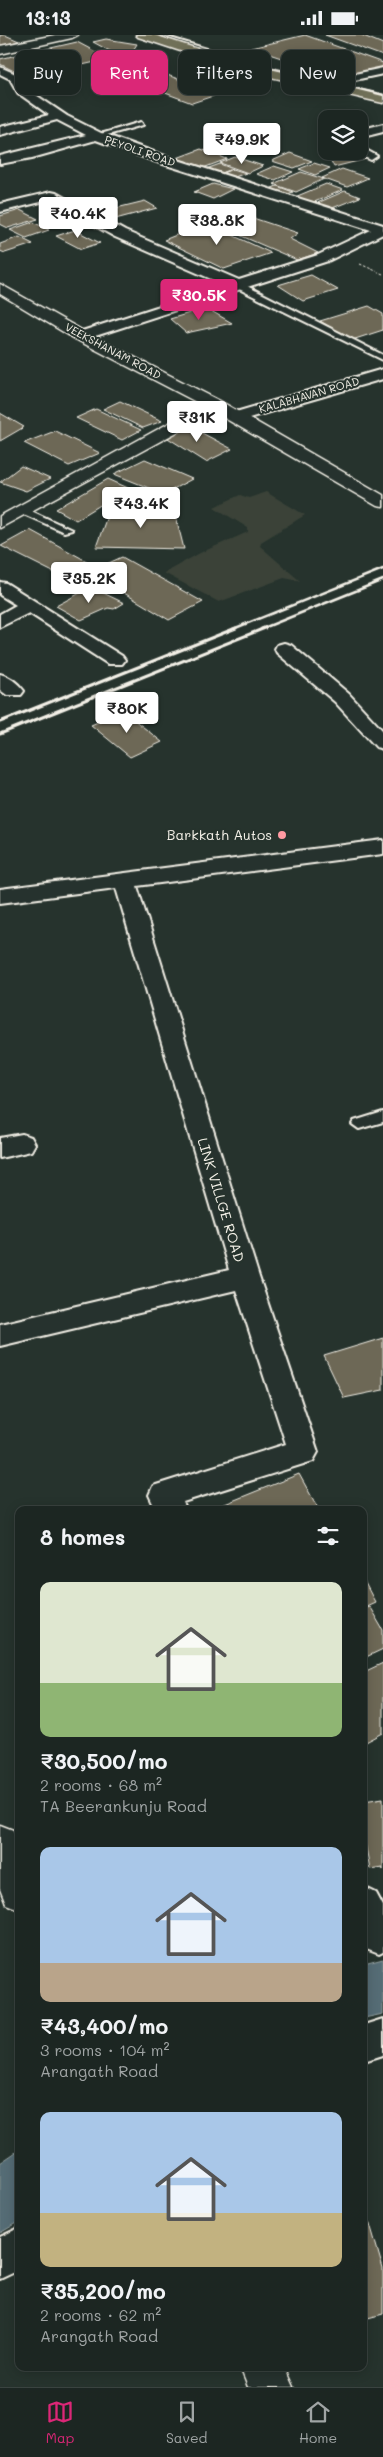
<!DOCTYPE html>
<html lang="en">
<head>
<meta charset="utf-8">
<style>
	body { margin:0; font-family:Mali,sans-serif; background:#252e2a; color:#f1f3f6; height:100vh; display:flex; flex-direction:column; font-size:19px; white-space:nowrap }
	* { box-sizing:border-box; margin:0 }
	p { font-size:16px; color:#a0a5a5 }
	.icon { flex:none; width:28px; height:28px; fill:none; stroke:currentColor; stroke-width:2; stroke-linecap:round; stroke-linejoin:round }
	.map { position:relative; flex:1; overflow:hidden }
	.sheet { position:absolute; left:15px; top:1471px; width:352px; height:865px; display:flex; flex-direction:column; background:#1c2622; border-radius:10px; box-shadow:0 2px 12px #0003,0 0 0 1px #3a4340 }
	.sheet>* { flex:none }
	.banner { position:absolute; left:15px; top:15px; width:354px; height:45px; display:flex; gap:10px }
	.tools { position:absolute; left:318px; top:75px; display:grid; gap:10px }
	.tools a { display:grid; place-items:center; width:50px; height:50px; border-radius:10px; background:#1c2622; box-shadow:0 2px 12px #0003,0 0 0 1px #3a4340; font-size:25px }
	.price { position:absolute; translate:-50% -42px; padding:0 11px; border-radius:5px; background:#fff; color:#222; font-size:16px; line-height:32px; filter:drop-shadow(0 1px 2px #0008) }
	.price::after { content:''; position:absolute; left:50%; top:30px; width:15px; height:11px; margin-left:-8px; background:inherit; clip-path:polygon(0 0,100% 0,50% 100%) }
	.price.current { background:#db2777; color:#fff }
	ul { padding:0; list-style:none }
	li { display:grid; align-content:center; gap:10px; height:265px; padding:0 25px }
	li span { display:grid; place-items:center; height:155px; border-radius:10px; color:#555 }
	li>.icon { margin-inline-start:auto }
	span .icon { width:90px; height:90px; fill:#fffc; stroke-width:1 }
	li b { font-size:21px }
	h2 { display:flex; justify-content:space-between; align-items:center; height:60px; padding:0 25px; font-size:21px }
	.pill { padding:0 18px; border-radius:10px; background:#1c2622; box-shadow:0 2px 12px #0003,0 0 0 1px #3a4340; font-size:18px; line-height:45px }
	.pill.current { background:#db2777; color:#fff }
	.status { display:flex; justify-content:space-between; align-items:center; height:35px; padding:0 25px; background:#1c2622; direction:ltr }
	.status svg { height:14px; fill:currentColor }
	.tab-bar { display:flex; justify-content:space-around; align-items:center; height:70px; border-top:1px solid #3a4340; background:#1c2622; font-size:14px; color:#a0a5a5 }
	.tab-bar a { display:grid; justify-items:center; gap:2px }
	.tab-bar .current { color:#db2777 }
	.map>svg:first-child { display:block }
</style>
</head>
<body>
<div class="status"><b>13:13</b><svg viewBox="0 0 49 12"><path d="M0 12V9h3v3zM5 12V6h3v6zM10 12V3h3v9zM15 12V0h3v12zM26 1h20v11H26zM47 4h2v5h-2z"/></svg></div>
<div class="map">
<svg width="383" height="2352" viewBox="0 0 383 2352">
	<rect width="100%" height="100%" fill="#26332d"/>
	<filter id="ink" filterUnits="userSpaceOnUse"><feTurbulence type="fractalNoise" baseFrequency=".02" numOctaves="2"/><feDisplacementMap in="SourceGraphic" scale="10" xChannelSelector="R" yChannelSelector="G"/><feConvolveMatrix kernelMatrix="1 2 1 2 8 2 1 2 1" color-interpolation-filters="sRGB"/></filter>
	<g filter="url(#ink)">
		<!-- built -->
		<path fill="#3b4339" d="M266,457L305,480L261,507L260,511L300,546L284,543L219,567L164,538L200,518L248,497V493L214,472L240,460L249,463Z"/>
		<!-- water -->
		<path fill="#556c74" stroke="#95a1a2" d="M383,1924V1979L364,1983V1929Z
			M19,2115V2187L0,2198V2128Z"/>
		<!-- building -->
		<path fill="#6d6856" stroke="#f4f1e8" d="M0,0H5L19,6L0,11Z
			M305,0L383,28V34L339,42L251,13Z
			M325,0H361L383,9V21Z
			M106,4L137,9L130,20L121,22L93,7Z
			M77,7L109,24L73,32L42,15Z
			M21,19L57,38L30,44L0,29V24Z
			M159,37L219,59L192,68L133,46Z
			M201,114L227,124L203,133L177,123Z
			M349,116L366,124L334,132L329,122L339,120V117Z
			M290,118L312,126L294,133L272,126Z
			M235,122L263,131L248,138L220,128Z
			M314,128L330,133L315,140L299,134Z
			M220,129L233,134L219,139L206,134Z
			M274,131L293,137L275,145L256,139Z
			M233,134L246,138L232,143L219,139Z
			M342,134L368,143L347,152L322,143Z
			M301,137L324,144L296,157L273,149Z
			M213,149L233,154L213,164L194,157Z
			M326,149L343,155L312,168L295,162Z
			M277,151L293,157L283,161L267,155Z
			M345,156L360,162L330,174L315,169Z
			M145,166L157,173L104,187L92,179Z
			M20,175L38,184L8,193L0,189V181Z
			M241,179L298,198L290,204L318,218L297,225L216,190Z
			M33,187L49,195L26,203L10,195Z
			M206,188L271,218L224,234L164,205Z
			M75,195L100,208L81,214L56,201Z
			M19,202L33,209L5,218L0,216V209Z
			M311,240L338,255L303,266L278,250Z
			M369,271L383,279V295L352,305L320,286Z
			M206,273L232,288L186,298L170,284Z
			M120,366L162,386L143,393L103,374Z
			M96,374L141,395L122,405L76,383Z
			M0,378L24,392L0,406Z
			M187,390L232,414L206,427L163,400Z
			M55,396L100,418L69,431L24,408Z
			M145,424L192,444L164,459L114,439Z
			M21,431L50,444L26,456L0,447Z
			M108,444L128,453L76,485L56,474Z
			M110,473L174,474L184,514L96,512Z
			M30,495L92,529L63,542L1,511Z
			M122,522L203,567L169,585L89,537Z
			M91,552L124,568L114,574L108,573L81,585L56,571Z
			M123,676L162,707L130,722L91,690Z
			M383,1303V1355L344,1363L324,1321Z
			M299,1439L319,1475H210Z
			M364,1546L375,1567L364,1572Z
			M369,1571L383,1595V1614L364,1623V1573Z
			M383,1628V1698L364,1708V1637Z
			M383,1763V1835L382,1832L370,1834L364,1802V1766Z
			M364,2168L383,2234V2279L364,2284Z"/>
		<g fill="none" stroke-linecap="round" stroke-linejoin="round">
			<defs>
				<path id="service" d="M141,87L143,90L97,103L94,101Z
					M237,249H243L383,320V325L237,253Z
					M19,473H25L72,495L64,497L19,477Z
					M383,1077V1087L359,1094L352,1089L354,1086Z"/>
				<path id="minor" d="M0,32L18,40L27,54L67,81L101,98L165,121L383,190V199L328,226L86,304H76L74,301L76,298L225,250L115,202L49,165L0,177V169L51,157L56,158L125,196L239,245L318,220L371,195L157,127L96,105L32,123L0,129V121L86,100L57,85L0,100V92L49,80L18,58L10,44L0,39Z
					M383,33V39L317,53L311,50L317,47Z
					M383,89V97L359,103V95Z
					M359,111L377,121L371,125L355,118L359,116Z
					M383,334V344L235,387L227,382L229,379Z
					M0,547L6,548L122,621L125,625L122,629H108L29,578L0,592V579L16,570L0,560Z
					M284,608L291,610L349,659L383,696V714L376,712L335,667L277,618L275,614L277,610Z
					M0,639C9,641 18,648 24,656L21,660H7L0,655Z
					M383,805V819L137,851L259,1242L318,1417L313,1426L183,1467L186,1475H156L149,1460L153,1451L286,1409L236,1255L0,1311V1289L229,1235L116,853L0,868V854Z
					M22,1099L31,1102L35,1109L31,1116L0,1123V1103Z
					M364,1852L376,1858L383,1871V1917L379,1919L366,1914L364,1908Z
					M383,1984V2020L364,2026V1990Z
					M19,2193V2235L0,2244V2202Z"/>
				<path id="tertiary" d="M0,249L87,298L220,366L383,460V472L377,471L214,377L0,493V481L202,370L75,304L0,259Z"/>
				<path id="secondary" d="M55,0H78L72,3L0,19V11Z
					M0,1790L13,1795L19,1810V1874L6,1869L0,1854Z
					M240,2332H284L293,2352H248Z"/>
				<path id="primary" d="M136,0H154L239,27L383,60V68L232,33L138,2Z"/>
			</defs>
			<!-- service casing -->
			<use href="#service" stroke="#f4f1e8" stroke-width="4"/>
			<!-- minor casing -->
			<use href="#minor" stroke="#f4f1e8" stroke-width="4"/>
			<!-- tertiary casing -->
			<use href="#tertiary" stroke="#f4f1e8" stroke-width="3"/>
			<!-- secondary casing -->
			<use href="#secondary" stroke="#f4f1e8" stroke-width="3"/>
			<!-- primary casing -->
			<use href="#primary" stroke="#f4f1e8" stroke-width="3"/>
			<!-- path -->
			<path stroke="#f4f1e8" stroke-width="1" stroke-dasharray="2.5 2" stroke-linecap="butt" d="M360,229L383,239"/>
			<!-- service -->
			<use href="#service" fill="#26332d" fill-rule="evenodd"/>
			<!-- minor -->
			<use href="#minor" fill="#26332d" fill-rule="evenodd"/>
			<!-- tertiary -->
			<use href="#tertiary" fill="#26332d" fill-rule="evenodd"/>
			<!-- secondary -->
			<use href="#secondary" fill="#26332d" fill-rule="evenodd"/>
			<!-- primary -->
			<use href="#primary" fill="#706f59" fill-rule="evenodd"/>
			<!-- rail-far2 -->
			<path stroke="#f4f1e8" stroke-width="2" d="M164,0L277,34L383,60"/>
			<!-- rail-far1 -->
			<path stroke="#f4f1e8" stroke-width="2.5" d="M233,594L383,534
				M261,594L383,545"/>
			<!-- rail -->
			<path stroke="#f4f1e8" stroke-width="3" d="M0,687L236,593
				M0,699L265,593"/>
		</g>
	</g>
	<!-- markers -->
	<circle fill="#ff9aa2" stroke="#26332d" stroke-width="2" cx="282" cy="800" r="5"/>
	<g text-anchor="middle" stroke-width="4" stroke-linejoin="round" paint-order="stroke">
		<!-- far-street labels -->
		<g font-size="11" fill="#f4f1e8" stroke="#26332d">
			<text transform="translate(140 116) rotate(19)" y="4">PEYOLI ROAD</text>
			<text transform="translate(113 316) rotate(28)" y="4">VEEKSHANAM ROAD</text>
			<text transform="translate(309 360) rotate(-16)" y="4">KALABHAVAN ROAD</text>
		</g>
		<!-- poi labels -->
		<g font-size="14" fill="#f4f1e8" stroke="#26332d" text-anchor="end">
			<text x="272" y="805">Barkkath Autos</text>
		</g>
		<!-- street labels -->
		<g font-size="14" fill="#f4f1e8" stroke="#26332d">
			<text transform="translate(221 1165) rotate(73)" y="5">LINK VILLGE ROAD</text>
		</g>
	</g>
</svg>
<div class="tools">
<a><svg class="icon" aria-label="layers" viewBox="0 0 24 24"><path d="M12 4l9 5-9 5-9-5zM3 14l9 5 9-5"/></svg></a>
</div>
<b class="price" style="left:242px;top:130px">₹49.9K</b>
<b class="price" style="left:78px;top:204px">₹40.4K</b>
<b class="price" style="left:217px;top:211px">₹38.8K</b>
<b class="price current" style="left:199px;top:286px">₹30.5K</b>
<b class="price" style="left:197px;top:408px">₹31K</b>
<b class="price" style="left:141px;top:494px">₹43.4K</b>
<b class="price" style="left:89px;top:569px">₹35.2K</b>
<b class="price" style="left:127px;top:699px">₹80K</b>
<div class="banner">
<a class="pill">Buy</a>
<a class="pill current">Rent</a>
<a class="pill">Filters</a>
<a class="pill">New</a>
</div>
<section class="sheet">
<h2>8 homes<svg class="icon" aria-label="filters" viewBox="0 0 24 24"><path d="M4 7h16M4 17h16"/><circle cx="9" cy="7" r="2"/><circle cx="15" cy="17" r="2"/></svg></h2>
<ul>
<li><span style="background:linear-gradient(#dfe7d0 65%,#8fb573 0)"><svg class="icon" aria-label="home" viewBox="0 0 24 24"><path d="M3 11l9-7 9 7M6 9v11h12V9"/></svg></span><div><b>₹30,500/mo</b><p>2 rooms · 68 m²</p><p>TA Beerankunju Road</p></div></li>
<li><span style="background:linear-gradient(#a9c7e8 75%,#b9a48a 0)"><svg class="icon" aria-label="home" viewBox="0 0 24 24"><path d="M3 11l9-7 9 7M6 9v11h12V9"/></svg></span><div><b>₹43,400/mo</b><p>3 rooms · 104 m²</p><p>Arangath Road</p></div></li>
<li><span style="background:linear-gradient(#a9c7e8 65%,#c2b280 0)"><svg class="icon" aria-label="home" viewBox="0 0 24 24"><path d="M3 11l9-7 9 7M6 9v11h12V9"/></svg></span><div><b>₹35,200/mo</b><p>2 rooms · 62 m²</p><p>Arangath Road</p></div></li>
</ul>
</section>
</div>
<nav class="tab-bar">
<a class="current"><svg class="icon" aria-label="map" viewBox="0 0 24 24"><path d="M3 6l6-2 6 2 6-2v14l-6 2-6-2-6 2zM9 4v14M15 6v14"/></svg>Map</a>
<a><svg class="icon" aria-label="saved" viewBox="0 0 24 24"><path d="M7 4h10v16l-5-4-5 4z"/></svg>Saved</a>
<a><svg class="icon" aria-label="home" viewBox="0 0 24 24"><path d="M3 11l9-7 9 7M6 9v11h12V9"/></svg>Home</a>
</nav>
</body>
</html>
